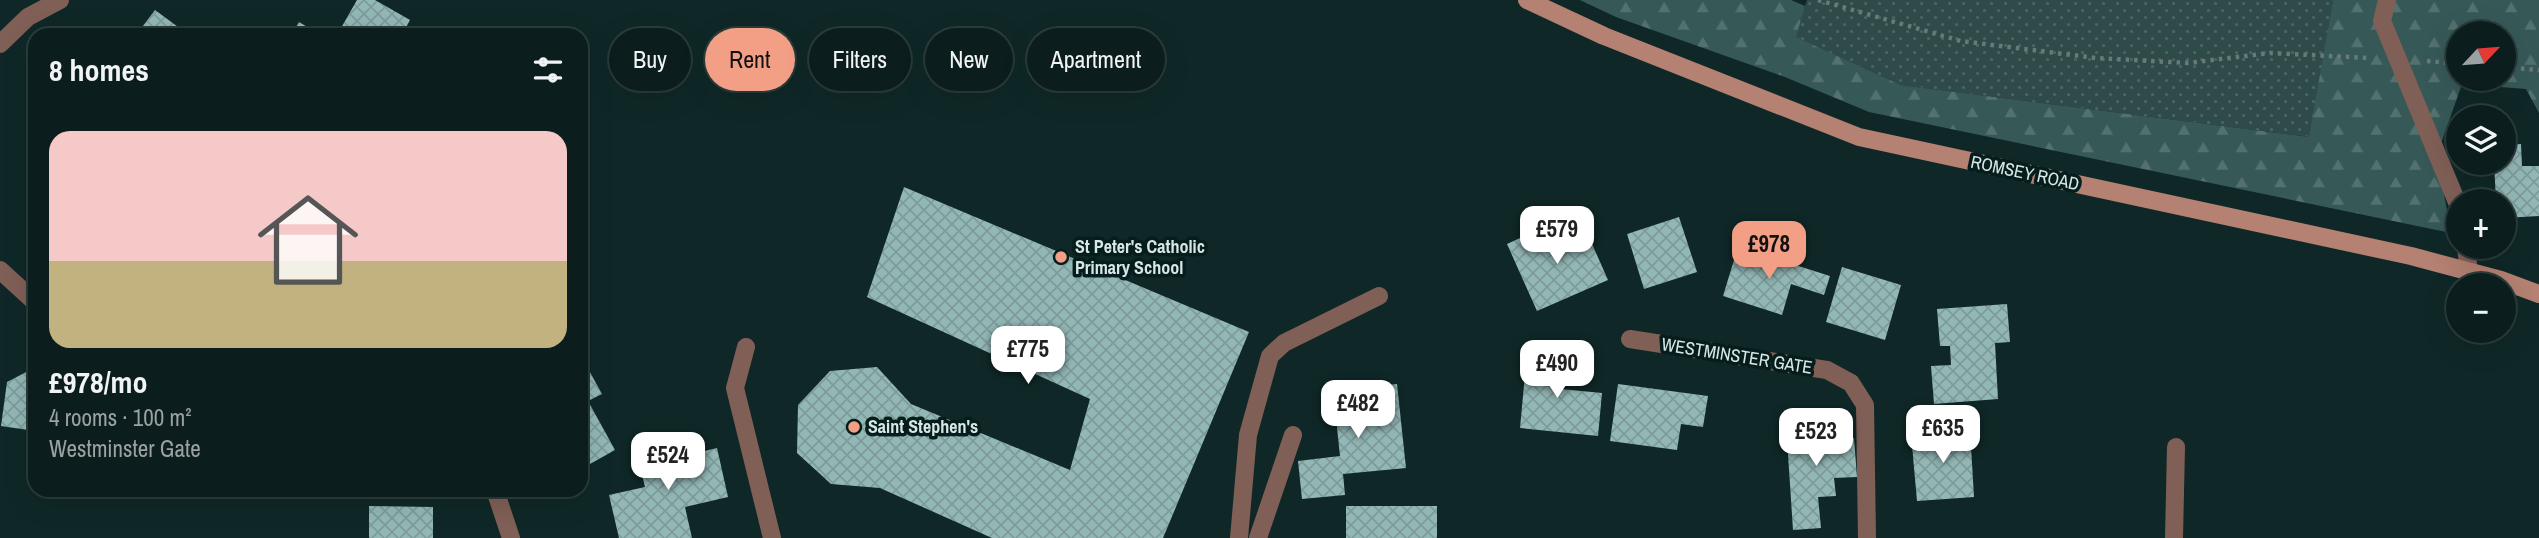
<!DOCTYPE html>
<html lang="en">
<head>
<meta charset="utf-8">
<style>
	body { margin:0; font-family:"Archivo Narrow",sans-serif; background:#192b2a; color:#f1f3f6; height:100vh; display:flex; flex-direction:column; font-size:26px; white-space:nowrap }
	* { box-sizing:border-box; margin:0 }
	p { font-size:23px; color:#9aa2a4 }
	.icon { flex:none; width:38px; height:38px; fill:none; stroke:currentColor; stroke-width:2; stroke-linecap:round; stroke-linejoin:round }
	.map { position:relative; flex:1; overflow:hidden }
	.side { position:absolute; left:28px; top:28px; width:560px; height:469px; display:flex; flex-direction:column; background:#0b1e1d; border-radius:21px; box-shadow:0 7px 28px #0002,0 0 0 2px #2b3c3b }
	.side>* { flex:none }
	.top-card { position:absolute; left:609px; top:28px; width:665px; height:63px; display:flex; gap:14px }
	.needle { width:46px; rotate:64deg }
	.controls { position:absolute; left:2446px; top:21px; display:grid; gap:14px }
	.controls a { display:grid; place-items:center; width:70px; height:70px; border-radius:50%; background:#0b1e1d; box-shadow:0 7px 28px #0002,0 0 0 2px #2b3c3b; font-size:35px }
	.price { position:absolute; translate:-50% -60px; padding:0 16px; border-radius:14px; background:#fff; color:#222; font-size:23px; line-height:46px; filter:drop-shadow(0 2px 4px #0008) }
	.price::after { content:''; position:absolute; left:50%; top:42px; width:21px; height:16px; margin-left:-10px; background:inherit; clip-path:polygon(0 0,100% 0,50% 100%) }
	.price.selected { background:#f39f86; color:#111 }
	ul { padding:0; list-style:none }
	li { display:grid; align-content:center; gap:14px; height:371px; padding:0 21px }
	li+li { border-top:2px solid #2b3c3b }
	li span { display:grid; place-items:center; height:217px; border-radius:21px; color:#555 }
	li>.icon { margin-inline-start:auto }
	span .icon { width:126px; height:126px; fill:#fffc; stroke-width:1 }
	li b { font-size:30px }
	h2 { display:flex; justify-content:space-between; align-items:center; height:84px; padding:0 21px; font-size:30px }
	.pill { padding:0 24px; border-radius:32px; background:#0b1e1d; box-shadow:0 7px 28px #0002,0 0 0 2px #2b3c3b; font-size:24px; line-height:63px }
	.pill.selected { background:#f39f86; color:#111 }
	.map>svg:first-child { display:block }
</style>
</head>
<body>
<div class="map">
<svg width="2539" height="538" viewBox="0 0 2539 538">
	<defs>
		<pattern id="grass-dots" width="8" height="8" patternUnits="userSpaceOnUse" patternTransform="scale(1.75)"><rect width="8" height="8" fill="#2e4a49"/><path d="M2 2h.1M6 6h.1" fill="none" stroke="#4c6463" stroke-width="1.8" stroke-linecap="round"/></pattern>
		<pattern id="forest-firs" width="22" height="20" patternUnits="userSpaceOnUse" patternTransform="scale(1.75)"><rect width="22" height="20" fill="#365957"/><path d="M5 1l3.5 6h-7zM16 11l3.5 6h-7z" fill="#52716f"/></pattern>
		<pattern id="building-cross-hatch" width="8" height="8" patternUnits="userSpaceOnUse" patternTransform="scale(1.75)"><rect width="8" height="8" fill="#92b8b6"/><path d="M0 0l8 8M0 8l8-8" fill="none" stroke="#7e9b9a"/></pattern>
	</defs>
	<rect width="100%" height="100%" fill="#0f2827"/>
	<!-- grass -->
	<path fill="url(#grass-dots)" d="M1807,0H2333L2310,137L1901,85L1795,37Z"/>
	<!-- forest -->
	<path fill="url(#forest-firs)" fill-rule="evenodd" d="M1580,0H1791L1805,6L1796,37L1901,85L2309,137L2333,0H2539V113L2526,89L2462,84L2437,155L2451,233L1869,112L1785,77L1616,17ZM2459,33H2504V79H2459Z"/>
	<!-- building -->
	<path fill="url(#building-cross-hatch)" d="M357,0H375L410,20L402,35H337Z
		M155,10L189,35H136Z
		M299,22L321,35H291Z
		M2521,144L2522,166H2539V216L2504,218V201H2496L2494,163H2504V145Z
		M904,187L1249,332L1163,538H992L880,488L831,484L797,453L798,405L830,371L877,367L911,404L1070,470L1090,399L867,297Z
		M1679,217L1697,272L1644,289L1627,234Z
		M1585,228L1608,280L1537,311L1507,244L1540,229L1547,245Z
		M1738,247L1830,276L1824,295L1791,284L1782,315L1723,296Z
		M1842,267L1901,285L1885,340L1826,322Z
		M2007,304L2010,342L1995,343L1998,399L1934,404L1931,366L1951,365L1950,346H1940L1937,309Z
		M1527,353L1564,357L1561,389L1602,393L1598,436L1520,428Z
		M581,356L602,394L588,401L615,450L581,469Z
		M32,369L35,370V431L1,426L7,382Z
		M1397,384L1406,468L1343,474L1345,495L1302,499L1298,461L1340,456L1333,390Z
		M1618,384L1708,396L1703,427L1681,424L1677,450L1610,441Z
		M1831,420V439L1854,438L1857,477L1834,478L1836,496L1818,497L1821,528L1793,530L1786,424Z
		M1970,430L1974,497L1917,501L1911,434Z
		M676,441L680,457L717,448L728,497L685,507L692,538H619L609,495L645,487L636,450Z
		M369,506L433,507V538H369Z
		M1346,506H1437V538H1346Z"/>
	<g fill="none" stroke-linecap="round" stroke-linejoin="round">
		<!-- path -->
		<path stroke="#657a79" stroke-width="4.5" stroke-dasharray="3.5 5" stroke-linecap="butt" d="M1818,0L1961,41L2096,58L2188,63L2270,53L2369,58
			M2427,61L2459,64
			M2504,67L2539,70"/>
		<!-- service -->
		<path stroke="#805f56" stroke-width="18" d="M2387,0L2382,21L2459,207
			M2466,247L2469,272
			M746,347L735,388L772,538
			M1239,538L1248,435L1270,356L1284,343L1379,296
			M1258,538L1293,435"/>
		<!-- minor -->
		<path stroke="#805f56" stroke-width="18" d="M0,44L28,17L60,0
			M0,270L35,302
			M1630,339L1827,370L1851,383L1865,405L1867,538
			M495,490L511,538
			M2174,538L2176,447"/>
		<!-- secondary -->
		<path stroke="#b48172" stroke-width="18" d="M1527,0L1604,36L1859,137L2411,256L2501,280L2539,294"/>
	</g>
	<!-- markers -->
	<g fill="#f39f86" stroke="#051e1d" stroke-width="2.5">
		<circle cx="1061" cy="257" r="7"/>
		<circle cx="854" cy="427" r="7"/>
	</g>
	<g text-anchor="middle" stroke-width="7" stroke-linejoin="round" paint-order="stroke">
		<!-- street labels -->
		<g font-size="18" fill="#d8e6e6" stroke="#051e1d">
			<text transform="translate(2025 173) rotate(12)" y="6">ROMSEY ROAD</text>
			<text transform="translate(1737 356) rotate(9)" y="6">WESTMINSTER GATE</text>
		</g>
		<!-- poi labels -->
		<g font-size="18" font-weight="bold" fill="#d8e6e6" stroke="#051e1d" text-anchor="start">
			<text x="1075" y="253">St Peter's Catholic<tspan x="1075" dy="21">Primary School</tspan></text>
			<text x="868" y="433">Saint Stephen's</text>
		</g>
	</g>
</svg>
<div class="controls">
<a><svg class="needle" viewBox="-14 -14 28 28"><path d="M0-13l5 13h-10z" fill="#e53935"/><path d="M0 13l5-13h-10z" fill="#9aa2a4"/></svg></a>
<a><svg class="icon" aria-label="layers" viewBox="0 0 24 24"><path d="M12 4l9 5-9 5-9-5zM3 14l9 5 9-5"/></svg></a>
<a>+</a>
<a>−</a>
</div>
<b class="price" style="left:1557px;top:266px">£579</b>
<b class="price selected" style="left:1769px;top:281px">£978</b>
<b class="price" style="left:1028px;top:386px">£775</b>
<b class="price" style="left:1557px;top:400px">£490</b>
<b class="price" style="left:1358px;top:440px">£482</b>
<b class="price" style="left:1943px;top:465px">£635</b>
<b class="price" style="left:1816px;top:468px">£523</b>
<b class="price" style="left:668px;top:492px">£524</b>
<div class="top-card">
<a class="pill">Buy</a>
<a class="pill selected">Rent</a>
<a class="pill">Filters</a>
<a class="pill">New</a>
<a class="pill">Apartment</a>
</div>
<section class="side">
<h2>8 homes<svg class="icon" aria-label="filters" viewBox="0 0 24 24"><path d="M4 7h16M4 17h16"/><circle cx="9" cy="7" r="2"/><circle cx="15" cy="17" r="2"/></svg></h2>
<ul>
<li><span style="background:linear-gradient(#f6c9c9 60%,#c2b280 0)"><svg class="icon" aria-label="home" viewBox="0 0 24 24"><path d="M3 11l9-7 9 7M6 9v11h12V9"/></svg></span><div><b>£978/mo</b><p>4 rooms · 100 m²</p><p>Westminster Gate</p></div></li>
</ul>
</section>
</div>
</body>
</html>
